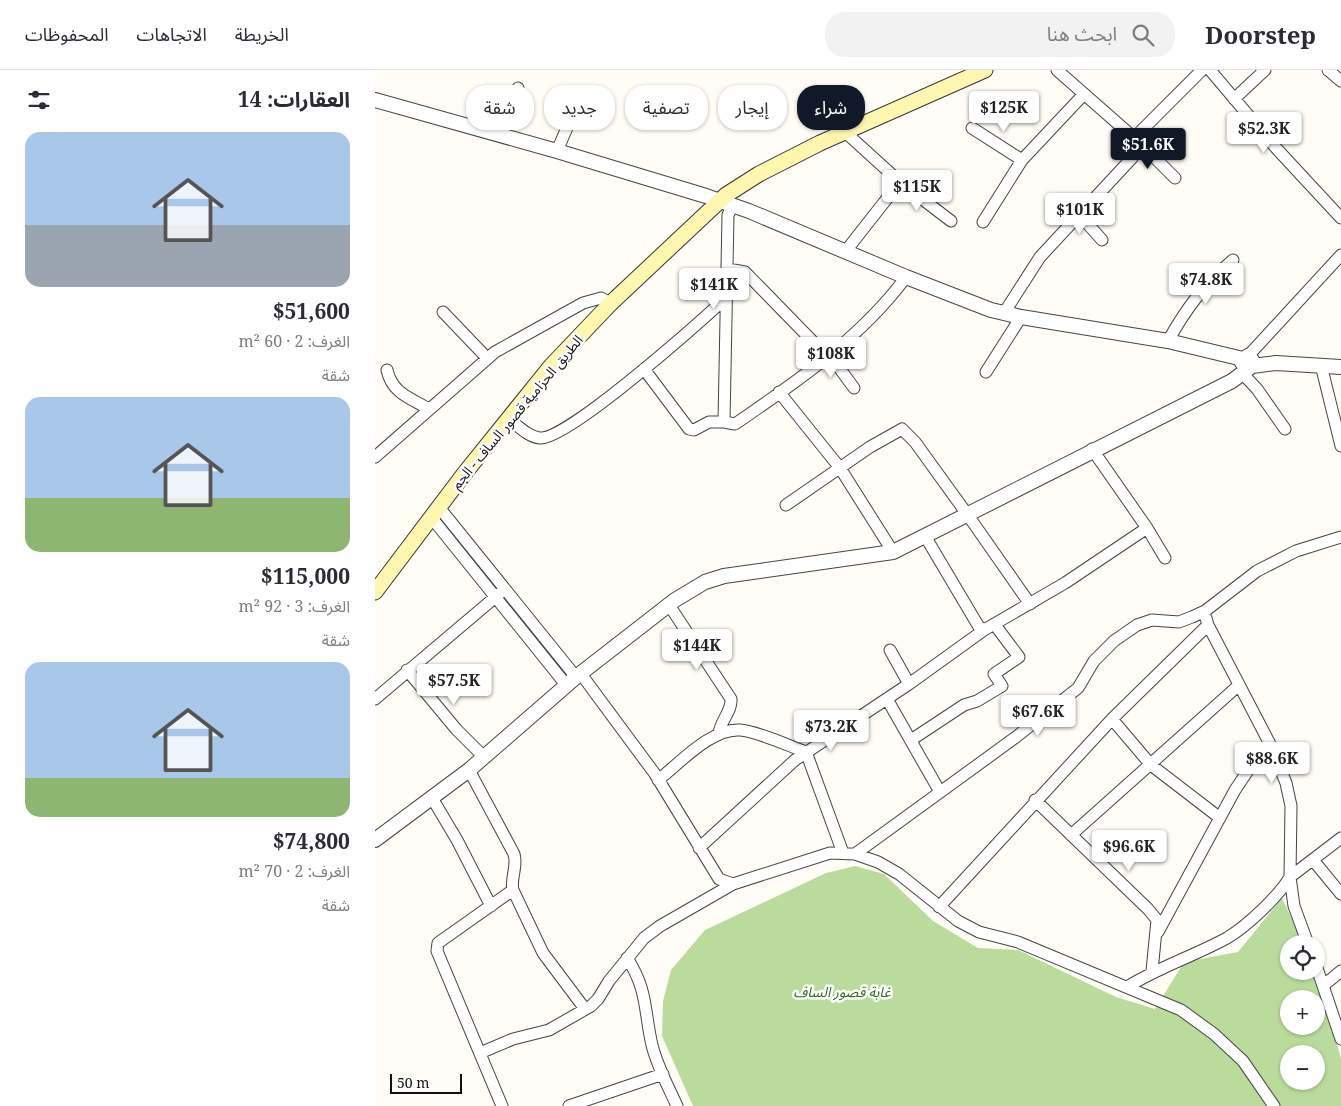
<!DOCTYPE html>
<html lang="ar">
<head>
<meta charset="utf-8">
<style>
	body { margin:0; font-family:"Noto Serif","Noto Sans Arabic",serif; background:#f2f2f3; color:#2b2b33; direction:rtl; height:100vh; display:flex; flex-direction:column; font-size:19px; white-space:nowrap }
	* { box-sizing:border-box; margin:0 }
	p { font-size:16px; color:#7c7c81 }
	.icon { flex:none; width:28px; height:28px; fill:none; stroke:currentColor; stroke-width:2; stroke-linecap:round; stroke-linejoin:round }
	.map { position:relative; flex:1; overflow:hidden; direction:ltr }
	.panel { display:flex; flex-direction:column; background:#fff; width:375px }
	.panel>* { flex:none }
	.hud { position:absolute; left:15px; top:15px; width:475px; height:45px; direction:rtl; display:flex; gap:10px }
	.tools { position:absolute; left:905px; top:865px; display:grid; gap:10px }
	.tools a { display:grid; place-items:center; width:45px; height:45px; border-radius:50%; background:#fff; box-shadow:0 1px 4px #0004; font-size:25px }
	.scale { position:absolute; left:15px; bottom:12px; width:72px; box-sizing:border-box; padding-left:5px; border:2px solid #111; border-top:0; font-size:14px; line-height:18px; white-space:nowrap; color:#111; -webkit-text-stroke:4px #fff; paint-order:stroke }
	.price { position:absolute; translate:-50% -42px; padding:0 11px; border-radius:5px; background:#fff; color:#222; font-size:16px; line-height:32px; filter:drop-shadow(0 1px 2px #0008) }
	.price::after { content:''; position:absolute; left:50%; top:30px; width:15px; height:11px; margin-left:-8px; background:inherit; clip-path:polygon(0 0,100% 0,50% 100%) }
	.price.current { background:#111827; color:#fff }
	ul { padding:0; list-style:none }
	li { display:grid; align-content:center; gap:10px; height:265px; padding:0 25px }
	li span { display:grid; place-items:center; height:155px; border-radius:15px; color:#555 }
	li>.icon { margin-inline-start:auto }
	span .icon { width:90px; height:90px; fill:#fffc; stroke-width:1 }
	li b { font-size:21px }
	h2 { display:flex; justify-content:space-between; align-items:center; height:60px; padding:0 25px; font-size:21px }
	.tag { padding:0 18px; border-radius:20px; background:#fff; box-shadow:0 1px 4px #0004; font-size:18px; line-height:45px }
	.tag.current { background:#111827; color:#fff }
	header { display:flex; align-items:center; gap:30px; box-sizing:border-box; height:70px; padding:0 25px; background:#fff; border-bottom:1px solid #e1e1e2 }
	header strong { font-size:24px }
	nav { display:flex; gap:28px; margin-inline-start:auto; font-size:18px }
	.search { width:350px; height:45px; background:#f2f2f3; display:flex; align-items:center; gap:12px; box-sizing:border-box; padding:0 18px; border-radius:20px; color:#7c7c81; font-size:19px }
	main { display:flex; flex:1; min-height:0 }
	.map>svg:first-child { display:block }
</style>
</head>
<body>
<header>
<strong>Doorstep</strong>
<div class="search"><svg class="icon" aria-label="search" viewBox="0 0 24 24"><circle cx="10" cy="10" r="6"/><path d="M15 15l6 6"/></svg>ابحث هنا</div>
<nav><a>الخريطة</a><a>الاتجاهات</a><a>المحفوظات</a></nav>
</header>
<main>
<div class="map">
<svg width="966" height="1036" viewBox="0 0 966 1036">
	<rect width="100%" height="100%" fill="#fffdf5"/>
	<!-- forest -->
	<path fill="#b9dc9c" fill-rule="evenodd" d="M480,796L509,804L558,851L603,878L643,880L741,927L780,939L809,892L863,882L907,828L929,874H914V901H940L950,929L966,989V1036H318L287,966L288,931L296,900L330,860L451,803ZM914,929H941V956H914ZM914,984H941V1011H914Z"/>
	<g fill="none" stroke-linecap="round" stroke-linejoin="round">
		<defs>
			<path id="minor" d="M835,0L901,78L966,148
				M953,0L966,11
				M859,29L890,0
				M597,58L647,90
				M122,65L143,18
				M760,67L827,0
				M766,74L800,108
				M182,81L203,32L210,30L229,44
				M525,112L576,151
				M703,143L727,170
				M608,152L647,90L709,24
				M470,182L525,112L470,62
				M353,199L370,202L452,286
				M68,242L112,288
				M629,243L665,187L757,88L766,74L682,0
				M793,271C812,237 829,215 858,190
				M454,284L479,318
				M873,286L966,185
				M946,295L966,376
				M269,299L314,359L319,360L334,352H349L360,354C420,313 487,267 531,207
				M12,300C17,323 35,328 54,339
				M611,302L646,247
				M868,304L882,319L910,359
				M404,322L465,398L518,482
				M133,348C142,355 153,367 165,368C193,370 326,251 352,227
				M349,352L353,145L358,135
				M717,379L772,458L790,488
				M0,387L120,282L208,233L226,228L236,233
				M411,435L495,377L527,359L540,372L592,444L655,534
				M63,436L201,607
				M56,447L192,616
				M550,466L604,557L609,560L690,513L772,458
				M294,535L356,629C357,641 346,650 344,663
				M831,548L833,555L896,676L911,713L916,736L915,807L966,768
				M32,600L81,659L109,687
				M206,604L280,704L344,809L358,814L455,783L480,784L503,792L524,804L583,851L604,862L643,872L806,940L839,964L868,991L899,1036
				M534,614L609,560
				M0,629L124,524
				M512,629L565,722
				M737,649L776,695L845,748
				M536,670L589,635L602,631L627,616L619,604L644,587L620,555
				M94,700L139,784C143,797 135,808 138,820L168,883L210,939
				M283,710C305,693 336,658 365,660C382,661 414,676 431,682L468,783
				M57,728L82,770L116,836
				M660,730L773,839L782,850L777,901
				M696,765L864,615
				M324,778L420,690L534,614L515,580
				M480,784L641,667L703,618L719,591L739,571L762,555L777,550L804,552L817,547L830,541L882,501L921,481L966,467
				M938,790L966,824
				M564,837L737,649L833,555
				M783,862L860,720L876,696L896,676
				M252,888C273,920 269,941 277,975C282,996 293,1016 302,1036
				M941,895L966,969
				M949,915L966,901
				M752,917C784,897 819,886 852,868C872,856 903,827 915,807L919,836L933,874
				M105,983L138,969L174,960L216,936L223,929L234,911L269,868L285,856L358,814
				M127,1036L62,881L63,873L138,820
				M194,1036L288,1004"/>
			<path id="tertiary" d="M0,30L182,81L331,126L374,141L531,207L616,240L646,247L793,271L868,289
				M877,296L901,293L966,297
				M0,770L94,700L201,607L300,530L330,512L349,506L518,482L857,311L877,296V290L873,286L866,291L871,298"/>
			<path id="secondary" d="M0,522L89,404L176,296L236,233L351,125L384,104L445,73L610,0"/>
		</defs>
		<!-- minor casing -->
		<use href="#minor" stroke="#444" stroke-width="13"/>
		<!-- tertiary casing -->
		<use href="#tertiary" stroke="#444" stroke-width="16"/>
		<!-- secondary casing -->
		<use href="#secondary" stroke="#333" stroke-width="17"/>
		<!-- minor -->
		<use href="#minor" stroke="#fff" stroke-width="11"/>
		<!-- tertiary -->
		<use href="#tertiary" stroke="#fff" stroke-width="14"/>
		<!-- secondary -->
		<use href="#secondary" stroke="#fff6b0" stroke-width="15"/>
	</g>
	<g text-anchor="middle" stroke-width="5" stroke-linejoin="round" paint-order="stroke">
		<!-- street labels -->
		<g font-size="14" fill="#111" stroke="#fff">
			<text transform="translate(142 342) rotate(-50)" y="5">الطريق الحزامية قصور الساف - الجم</text>
		</g>
		<!-- park labels -->
		<g font-size="14" font-style="italic" fill="#2f6b1f" stroke="#fff">
			<text x="467" y="927">غابة قصور الساف</text>
		</g>
	</g>
</svg>
<div class="tools">
<a><svg class="icon" aria-label="locate" viewBox="0 0 24 24"><circle cx="12" cy="12" r="6"/><path d="M12 2v4M12 18v4M2 12h4M18 12h4"/></svg></a>
<a>+</a>
<a>−</a>
</div>
<div class="scale">50 m</div>
<b class="price" style="left:629px;top:63px">$125K</b>
<b class="price" style="left:889px;top:84px">$52.3K</b>
<b class="price current" style="left:773px;top:100px">$51.6K</b>
<b class="price" style="left:542px;top:142px">$115K</b>
<b class="price" style="left:705px;top:165px">$101K</b>
<b class="price" style="left:831px;top:235px">$74.8K</b>
<b class="price" style="left:339px;top:240px">$141K</b>
<b class="price" style="left:456px;top:309px">$108K</b>
<b class="price" style="left:322px;top:601px">$144K</b>
<b class="price" style="left:79px;top:636px">$57.5K</b>
<b class="price" style="left:663px;top:667px">$67.6K</b>
<b class="price" style="left:456px;top:682px">$73.2K</b>
<b class="price" style="left:897px;top:714px">$88.6K</b>
<b class="price" style="left:754px;top:802px">$96.6K</b>
<div class="hud">
<a class="tag current">شراء</a>
<a class="tag">إيجار</a>
<a class="tag">تصفية</a>
<a class="tag">جديد</a>
<a class="tag">شقة</a>
</div>
</div>
<section class="panel">
<h2>العقارات: 14<svg class="icon" aria-label="filters" viewBox="0 0 24 24"><path d="M4 7h16M4 17h16"/><circle cx="9" cy="7" r="2"/><circle cx="15" cy="17" r="2"/></svg></h2>
<ul>
<li><span style="background:linear-gradient(#a9c7e8 60%,#9aa5b1 0)"><svg class="icon" aria-label="home" viewBox="0 0 24 24"><path d="M3 11l9-7 9 7M6 9v11h12V9"/></svg></span><div><b>$51,600</b><p>الغرف: 2 · 60 m²</p><p>شقة</p></div></li>
<li><span style="background:linear-gradient(#a9c7e8 65%,#8fb573 0)"><svg class="icon" aria-label="home" viewBox="0 0 24 24"><path d="M3 11l9-7 9 7M6 9v11h12V9"/></svg></span><div><b>$115,000</b><p>الغرف: 3 · 92 m²</p><p>شقة</p></div></li>
<li><span style="background:linear-gradient(#a9c7e8 75%,#8fb573 0)"><svg class="icon" aria-label="home" viewBox="0 0 24 24"><path d="M3 11l9-7 9 7M6 9v11h12V9"/></svg></span><div><b>$74,800</b><p>الغرف: 2 · 70 m²</p><p>شقة</p></div></li>
</ul>
</section>
</main>
</body>
</html>
